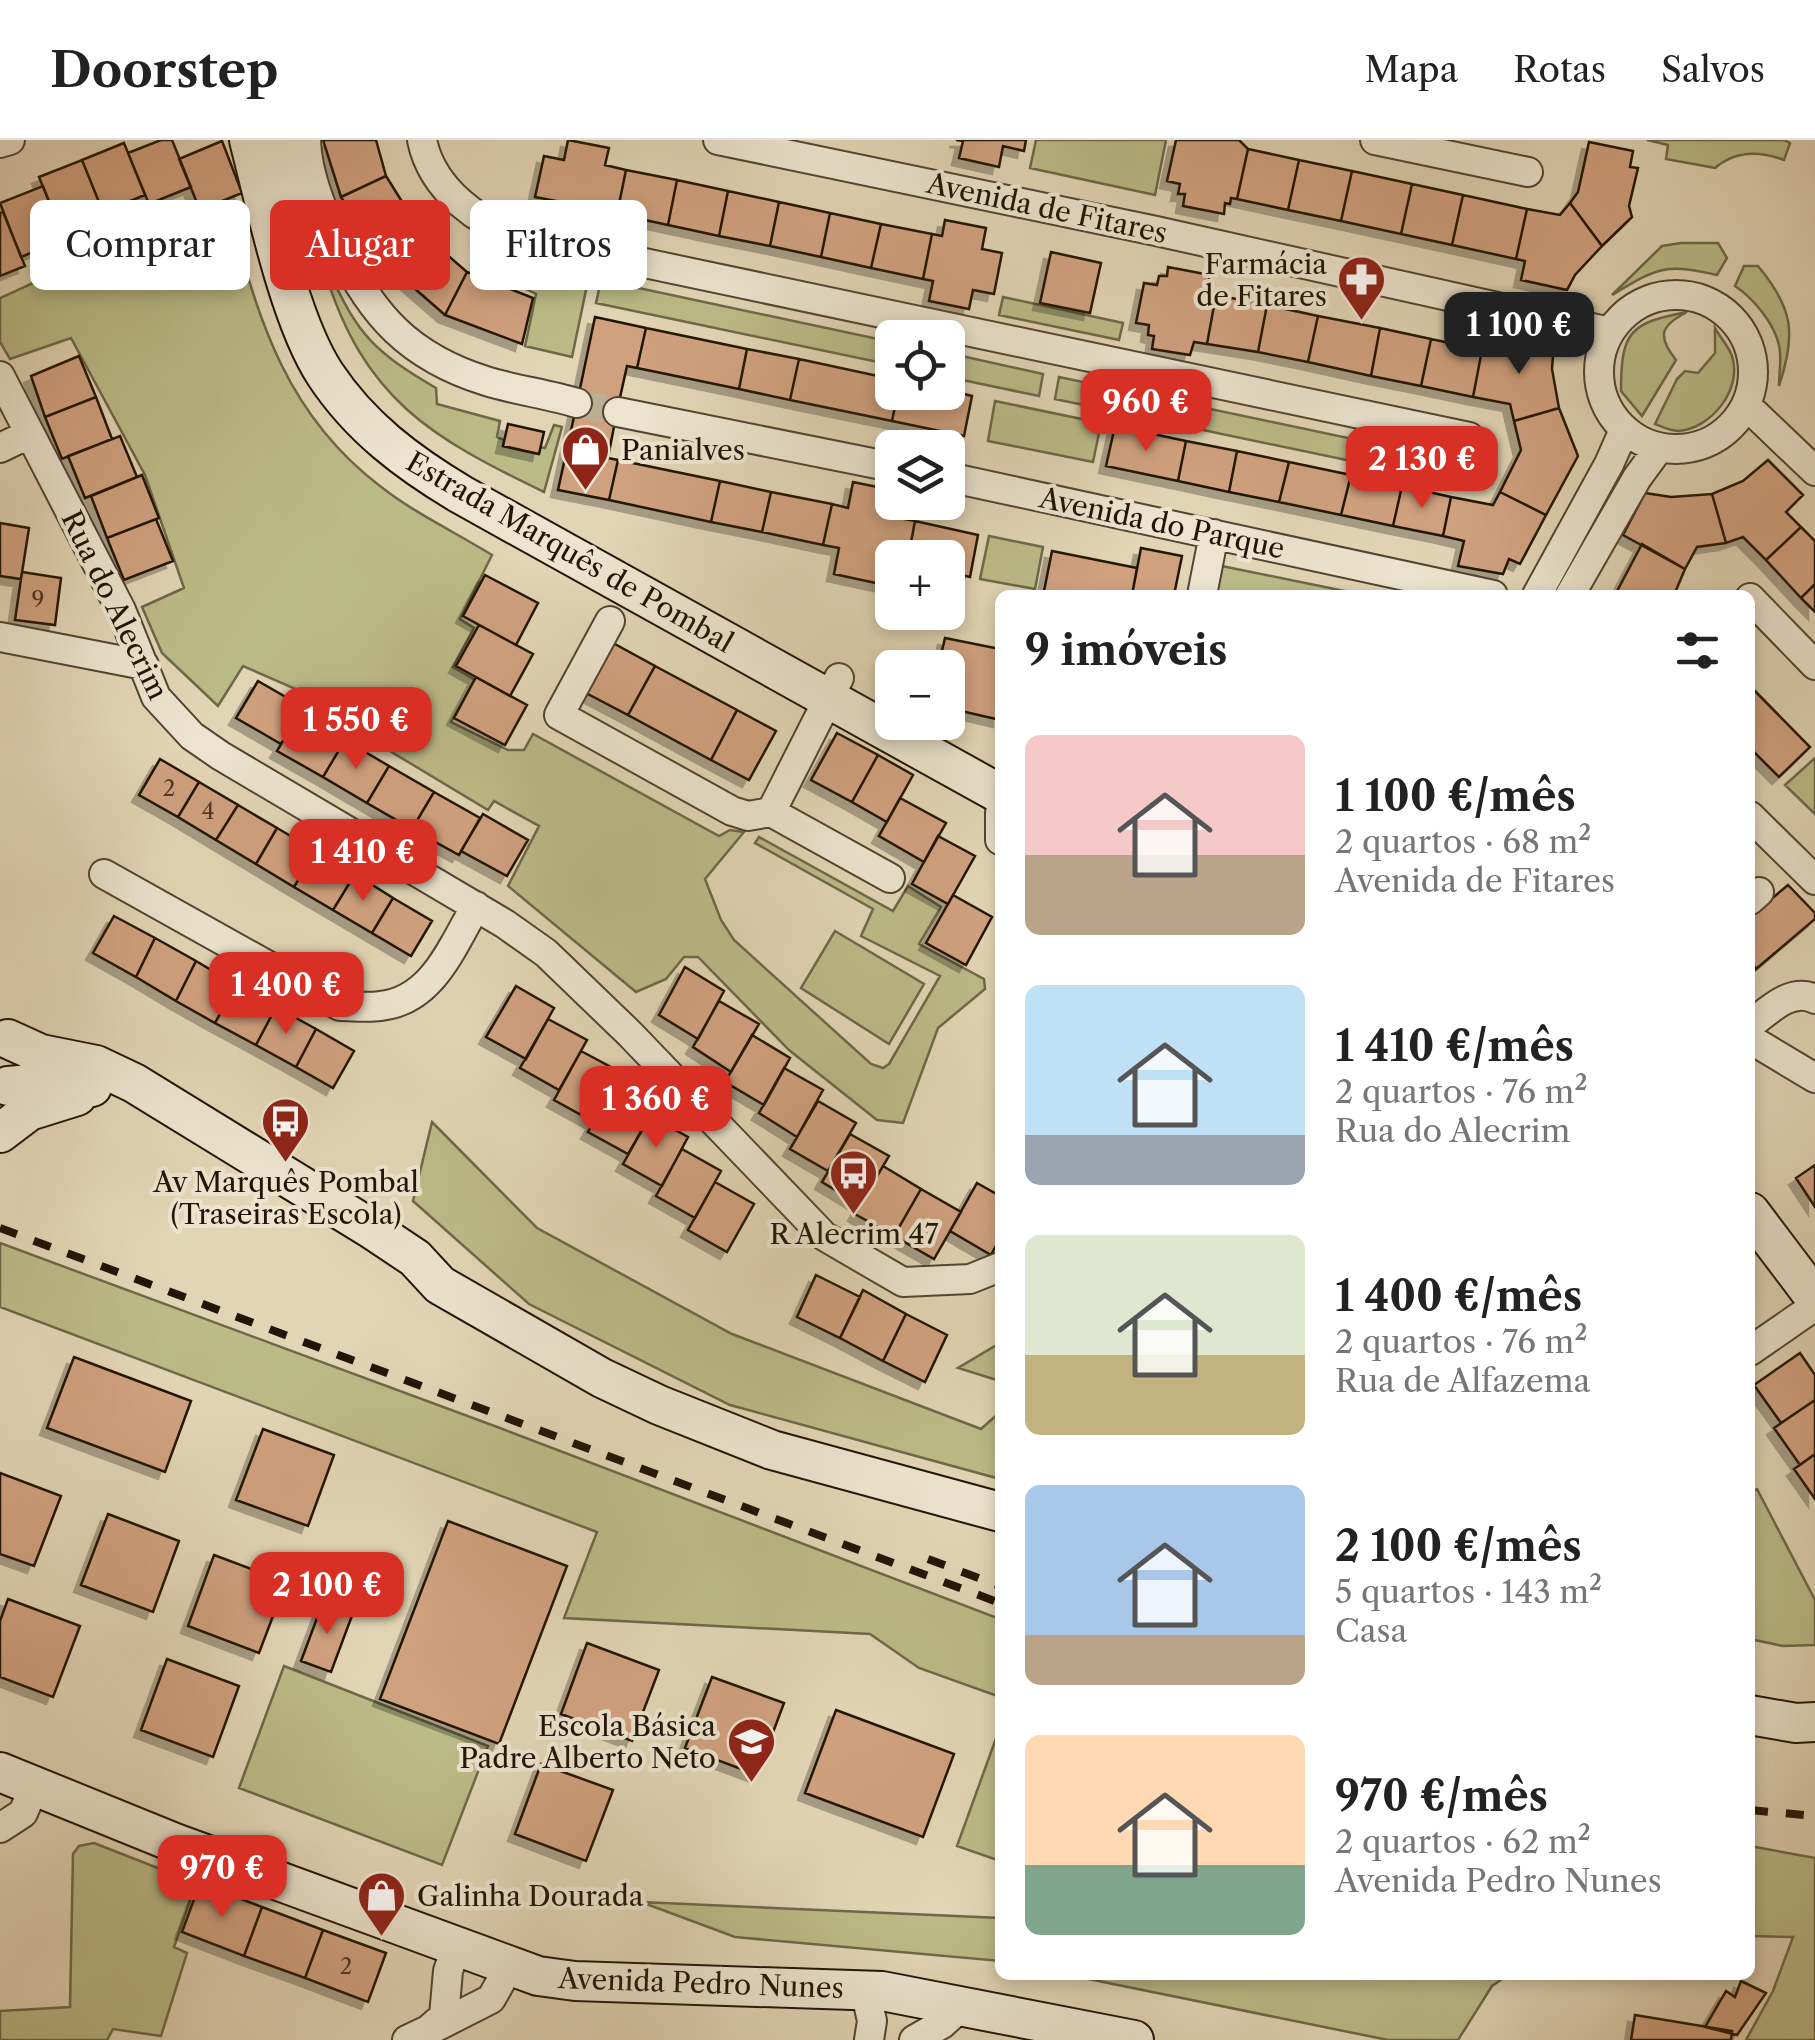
<!DOCTYPE html>
<html lang="pt">
<head>
<meta charset="utf-8">
<style>
	body { margin:0; font-family:"Libre Caslon Text",serif; background:#f6f6f6; color:#222; height:100vh; display:flex; flex-direction:column; font-size:38px; white-space:nowrap }
	* { box-sizing:border-box; margin:0 }
	p { font-size:32px; color:#767676 }
	.icon { flex:none; width:55px; height:55px; fill:none; stroke:currentColor; stroke-width:2; stroke-linecap:round; stroke-linejoin:round }
	.map { position:relative; flex:1; overflow:hidden }
	.sheet { position:absolute; left:995px; top:450px; width:760px; height:1390px; display:flex; flex-direction:column; background:#fff; border-radius:15px; box-shadow:0 5px 15px #0003 }
	.sheet>* { flex:none }
	.hud { position:absolute; left:30px; top:60px; width:815px; height:90px; display:flex; gap:20px }
	.tools { position:absolute; left:875px; top:180px; display:grid; gap:20px }
	.tools a { display:grid; place-items:center; width:90px; height:90px; border-radius:15px; background:#fff; box-shadow:0 5px 15px #0003; font-size:50px }
	.price { position:absolute; translate:-50% -85px; padding:0 22px; border-radius:20px; background:#d93025; color:#fff; font-size:32px; line-height:65px; filter:drop-shadow(0 2px 5px #0008) }
	.price::after { content:''; position:absolute; left:50%; top:60px; width:30px; height:22px; margin-left:-15px; background:inherit; clip-path:polygon(0 0,100% 0,50% 100%) }
	.price.on { background:#222; color:#fff }
	ul { padding:0; list-style:none }
	li { display:flex; align-items:center; gap:30px; height:250px; padding:0 30px }
	li span { display:grid; place-items:center; flex:none; width:280px; height:200px; border-radius:15px; color:#555 }
	li>.icon { margin-inline-start:auto }
	span .icon { width:120px; height:120px; fill:#fffc; stroke-width:1 }
	li b { font-size:42px }
	h2 { display:flex; justify-content:space-between; align-items:center; height:120px; padding:0 30px; font-size:42px }
	.pill { padding:0 35px; border-radius:15px; background:#fff; box-shadow:0 5px 15px #0003; font-size:35px; line-height:90px }
	.pill.on { background:#d93025; color:#fff }
	header { display:flex; align-items:center; gap:60px; box-sizing:border-box; height:140px; padding:0 50px; background:#fff; border-bottom:2px solid #e0e0e0 }
	header strong { font-size:48px }
	nav { display:flex; gap:55px; margin-inline-start:auto; font-size:35px }
	.map>svg:first-child { display:block }
</style>
</head>
<body>
<header>
<strong>Doorstep</strong>
<nav><a>Mapa</a><a>Rotas</a><a>Salvos</a></nav>
</header>
<div class="map">
<svg width="1815" height="1900" viewBox="0 0 1815 1900">
	<defs>
		<filter id="shadow"><feDropShadow dx="-7" dy="7" stdDeviation="0" flood-color="#0004"/></filter>
	</defs>
	<rect width="100%" height="100%" fill="#e2d5b5"/>
	<filter id="stains"><feTurbulence type="fractalNoise" baseFrequency=".002" numOctaves="4"/><feColorMatrix values="0 0 0 0 .2 0 0 0 0 .09 0 0 0 0 .02 0 0 0 .5 -.17"/></filter>
	<radialGradient id="worn" r=".72"><stop offset=".6" stop-color="#630" stop-opacity="0"/><stop offset="1" stop-color="#630" stop-opacity=".3"/></radialGradient>
	<!-- green -->
	<path fill="#bb8" stroke="#6e6847" stroke-width="2.5" d="M1036,0H1166L1155,55L1030,28Z
		M1647,0H1784L1790,3L1784,20C1760,11 1735,11 1715,28L1666,19L1668,5Z
		M147,68L155,80L185,68L195,83L231,74C258,182 288,276 380,346C414,373 455,392 492,415L460,479L474,488L453,527L475,540L451,582L508,610H524L533,594L719,696L730,690L744,692L705,739L721,780L734,800L871,924L883,928L889,924L940,836L861,796L873,769L755,703L759,697L893,771L908,746L941,767L919,804L984,839L985,849L938,888L903,983L877,980L789,910L698,817H684L666,839L636,852L508,746L539,686L494,661L488,670L320,569L323,561L243,526L218,566L162,513L142,467L184,448L145,335L71,198L10,219L0,202V158L53,134L47,121L99,100L92,88Z
		M1681,103H1718L1727,118L1717,135C1664,123 1657,128 1612,155L1662,106Z
		M523,117L590,131L572,217L525,206L536,154L520,146Z
		M1744,126H1758C1794,169 1796,195 1779,246C1779,233 1782,218 1779,205C1774,183 1753,158 1735,146Z
		M329,131C358,196 375,212 436,248L437,264L500,281L497,297L504,300L503,306L538,314L540,307L545,308L554,285L562,287L544,352C430,297 364,259 325,132Z
		M601,140L892,202V225L596,163Z
		M1003,157L1123,183L1119,200L999,175Z
		M1687,172C1660,186 1657,196 1676,220L1642,276L1621,251C1621,191 1630,183 1687,172Z
		M1715,188C1720,197 1729,207 1732,216C1743,249 1711,289 1678,291C1671,291 1662,287 1655,284L1677,239L1685,231L1698,233L1715,213Z
		M948,213L1043,234L1039,256L948,237Z
		M1059,237L1485,327L1480,348L1055,259Z
		M995,261L1101,283L1093,322L988,301Z
		M989,396L1043,407L1035,449L980,439Z
		M1212,424L1364,455H1207Z
		M1815,618V674L1785,645Z
		M835,791L924,844L889,904L801,848Z
		M432,982L537,1088L732,1194L981,1289L1000,1272V1339L730,1265L529,1164L413,1061Z
		M0,1103L500,1288L1000,1479V1557L919,1528L870,1494L564,1478L597,1392L0,1167Z
		M1000,1203V1241L958,1228Z
		M1757,1349L1815,1460V1505L1783,1506L1750,1499V1352Z
		M284,1526L488,1606L442,1725L239,1648Z
		M999,1590H1000V1721L957,1706Z
		M94,1703L196,1743L174,1807L187,1813L161,1896L113,1889L107,1900H0V1871L70,1867L73,1714L79,1706Z
		M1750,1706L1815,1718V1900H1746L1773,1851L1793,1797L1750,1796Z
		M641,1762L1000,1778V1821L735,1797Z
		M1069,1835H1508L1492,1846L1458,1900H1388Z"/>
	<!-- building -->
	<path fill="#d0a17f" stroke="#221406" stroke-width="2.5" filter="url(#shadow)" d="M161,0H172L191,47L149,64L128,13Z
		M323,0H376L386,36L341,57Z
		M568,0L609,8L605,25L626,30L617,74L596,70L592,91L551,82L556,61L535,57L544,16L564,20Z
		M956,0H1026L1024,11L1003,6L999,27L959,18L963,1Z
		M1176,0H1239L1248,9L1237,59L1231,58L1230,64L1225,63L1224,74L1183,66L1185,54H1178L1180,44L1167,41Z
		M222,1L242,53L200,70L179,19Z
		M1589,2L1633,11L1630,27L1638,28L1629,66L1632,77L1602,106L1570,63L1578,52Z
		M124,3L145,55L103,72L82,20Z
		M1248,9L1299,20L1288,70L1237,59Z
		M82,20L103,72L60,89L39,37Z
		M1299,20L1352,31L1341,81L1288,70Z
		M626,30L677,40L668,85L617,74Z
		M1352,31L1412,44L1401,94L1341,81Z
		M386,36L421,92L383,121L341,57Z
		M677,40L728,51L719,96L668,85Z
		M1412,44L1463,55L1452,105L1401,94Z
		M43,46L64,99L21,117L0,63Z
		M728,51L779,62L770,106L719,96Z
		M1463,55L1527,69L1516,119L1452,105Z
		M779,62L830,73L821,117L770,106Z
		M1570,63L1602,106L1575,135L1567,150L1521,140L1525,121L1516,119L1527,69L1560,75Z
		M3,72L25,126L0,136V73Z
		M830,73L881,84L871,128L821,117Z
		M945,80L986,88L982,109L1002,113L994,154L973,150L969,169L929,161L933,141L923,139L932,94L942,96Z
		M881,84L932,94L923,139L871,128Z
		M421,92L467,132L445,175L383,121Z
		M1051,112L1101,123L1090,173L1040,163Z
		M1168,127L1210,135L1206,153L1216,155L1207,204L1194,202L1190,215L1152,209L1154,196L1148,195L1149,185L1136,183L1144,143L1157,145L1159,136H1167Z
		M467,132L533,158L522,204L445,175Z
		M1216,155L1267,165L1258,212L1207,204Z
		M1267,165L1318,176L1308,222L1258,212Z
		M1318,176L1380,188L1371,236L1308,222Z
		M595,177L646,188L637,228L627,226L617,271L577,263Z
		M646,188L747,209L739,249L637,228Z
		M1380,188L1431,199L1421,246L1371,236Z
		M1510,192L1554,203L1552,229L1559,268L1514,281L1510,264L1473,257L1482,210L1504,215Z
		M1431,199L1482,210L1473,257L1421,246Z
		M747,209L799,219L790,260L739,249Z
		M79,216L96,257L45,277L31,236Z
		M799,219L892,239V252H898L892,281L790,260Z
		M948,250L972,256L964,296L892,281L898,252Z
		M96,257L112,299L62,319L45,277Z
		M577,263L617,271L608,318L618,320L609,360L558,350Z
		M1559,268L1578,316L1546,375L1500,352L1521,310L1514,281Z
		M508,284L544,292L539,314L503,306Z
		M1115,286L1186,301L1178,341L1106,326Z
		M120,296L137,337L85,358L68,316Z
		M1186,301L1237,311L1229,352L1178,341Z
		M1237,311L1289,322L1279,362L1229,352Z
		M618,320L720,341L711,382L609,360Z
		M1768,320L1803,355L1786,372L1801,387L1766,420L1743,397L1726,403L1712,354L1743,341Z
		M1289,322L1351,335L1341,375L1279,362Z
		M142,335L159,378L107,398L91,356Z
		M1351,335L1402,346L1393,386L1341,375Z
		M720,341L771,352L762,392L711,382Z
		M853,342L892,350V362H903L899,378L915,381L908,418H892L885,445L834,434L839,408L823,405L832,364L848,368Z
		M1402,346L1451,357L1443,396L1393,386Z
		M771,352L832,364L823,405L762,392Z
		M1500,352L1546,375L1520,424L1509,419L1503,434L1458,426L1464,401L1443,396L1451,357L1493,365Z
		M1645,353L1671,357L1712,354L1726,403L1697,407L1685,429L1623,395Z
		M156,379L173,421L124,440L107,398Z
		M915,381L978,395L970,437L948,432V418H908Z
		M0,383L29,388L21,439L0,436Z
		M1801,387L1815,401V444L1801,458L1766,420Z
		M1642,404L1685,429L1674,455H1615Z
		M1141,408L1182,416L1174,455H1132Z
		M1052,411L1137,428L1132,455H1062L1044,451Z
		M22,432L61,438L55,485L15,480Z
		M485,435L538,463L516,505L463,476Z
		M1815,444V472L1801,458Z
		M479,485L533,514L510,556L456,526Z
		M945,498L1000,509V580L948,568V528H938Z
		M613,503L655,526L628,575L586,553Z
		M655,526L737,570L711,620L628,575Z
		M476,537L527,565L505,605L454,578Z
		M258,541L303,567L281,604L236,578Z
		M1752,548L1810,607L1779,637L1750,608Z
		M737,570L776,591L749,640L711,620Z
		M299,574L345,600L323,637L277,611Z
		M837,593L878,615L852,662L811,640Z
		M345,600L389,626L367,663L323,637Z
		M878,615L913,635L887,682L852,662Z
		M160,619L199,642L178,677L139,655Z
		M389,626L434,652L412,689L367,663Z
		M199,642L238,665L216,700L178,677Z
		M434,652L480,678L459,715L412,689Z
		M900,658L946,683L924,722L879,696Z
		M238,665L277,688L256,724L216,700Z
		M483,674L528,700L507,736L461,711Z
		M277,688L316,711L294,747L256,724Z
		M938,696L975,716L948,764L912,744Z
		M316,711L355,734L333,770L294,747Z
		M355,734L393,758L372,793L333,770Z
		M1788,745L1815,773V779L1756,829L1750,819V777Z
		M953,755L992,777L966,825L926,803Z
		M393,758L432,781L411,816L372,793Z
		M114,776L155,798L136,837L93,813Z
		M155,798L196,821L176,861L136,837Z
		M196,821L236,845L215,883L176,861Z
		M685,827L724,851L698,899L659,875Z
		M236,845L276,867L256,905L215,883Z
		M516,846L554,868L526,919L486,897Z
		M719,861L759,884L731,932L693,907Z
		M276,867L316,889L296,927L256,905Z
		M548,879L587,900L559,950L520,928Z
		M316,889L354,911L333,948L296,927Z
		M752,895L790,918L764,965L725,942Z
		M581,911L622,933L594,982L554,960Z
		M784,928L823,950L797,997L759,973Z
		M616,943L656,965L628,1014L588,992Z
		M818,961L856,983L828,1031L790,1009Z
		M650,976L688,997L662,1046L623,1024Z
		M850,994L889,1016L860,1065L822,1042Z
		M682,1009L721,1031L695,1078L656,1056Z
		M1815,1025V1067L1796,1038Z
		M883,1026L921,1049L894,1096L855,1074Z
		M715,1042L754,1064L727,1112L688,1090Z
		M977,1043L1000,1056V1098L991,1115L950,1091Z
		M921,1049L961,1072L934,1119L894,1096Z
		M816,1135L860,1157L840,1198L797,1177Z
		M863,1150L906,1174L883,1221L840,1198Z
		M906,1174L947,1195L925,1242L883,1221Z
		M1800,1213L1815,1235V1260L1781,1283L1754,1245Z
		M74,1217L191,1261L165,1332L47,1288Z
		M1815,1260V1314L1800,1325L1774,1288Z
		M263,1289L334,1315L308,1386L236,1360Z
		M1815,1314V1359L1794,1329Z
		M0,1333L61,1356L34,1426L0,1414Z
		M108,1374L179,1401L153,1472L81,1445Z
		M448,1381L567,1426L499,1604L380,1559Z
		M214,1415L286,1442L259,1513L188,1486Z
		M8,1459L80,1486L53,1557L0,1537V1481Z
		M323,1462L353,1473L331,1532L301,1521Z
		M587,1503L659,1530L632,1601L561,1574Z
		M167,1519L239,1546L213,1617L141,1590Z
		M712,1537L784,1563L757,1635L685,1608Z
		M836,1570L954,1614L923,1697L805,1653Z
		M541,1624L613,1650L586,1721L515,1694Z
		M200,1743L262,1767L244,1816L182,1792Z
		M262,1767L323,1790L305,1838L244,1816Z
		M323,1790L386,1813L368,1862L305,1838Z
		M1741,1841L1766,1853L1737,1895L1705,1887L1726,1851L1735,1857Z
		M1635,1875L1732,1891L1731,1900H1631Z"/>
	<g fill="none" stroke-linecap="round" stroke-linejoin="round">
		<!-- street-tunnel -->
		<path stroke="#bcae92" stroke-width="28" stroke-dasharray="28 14" stroke-linecap="butt" d="M577,263L618,272"/>
		<defs>
			<path id="street" d="M306,0C307,35 323,72 337,103C371,175 409,217 486,241C515,250 547,254 577,263
				M422,0C432,50 480,85 526,98L1469,297
				M718,0L1156,91L1610,192
				M1375,0L1528,32
				M0,3L10,0
				M1599 232a77 77 0 1 1 154 0a77 77 0 1 1-154 0Z
				M0,236L121,470L156,557L192,596L221,616L505,784L546,813L630,894L824,1096L903,1142L970,1139L1000,1127
				M1747,266L1815,331
				M618,272L892,327
				M0,308L29,294
				M948,337L1493,455
				M1202,455L1214,394
				M1537,455L1609,324L1624,290
				M1570,455L1637,338L1659,308
				M1750,458L1815,525
				M610,481L559,575L732,671L748,676L771,672
				M0,497L144,525
				M839,538L771,672L890,738
				M1000,673V700
				M1750,676L1815,740
				M104,734L340,866C353,866 367,868 380,866C433,861 452,806 476,766
				M1750,760L1759,752
				M1750,885C1768,871 1791,847 1815,859
				M1750,899L1815,938
				M1750,1211L1815,1166
				M0,1688L23,1673L34,1647
				M865,1849L872,1881L869,1900
				M430,1890L491,1859L509,1827
				M407,1900L428,1890L444,1876L448,1831L456,1808
				M914,1900L942,1884L962,1866"/>
			<path id="secondary" d="M249,0C266,66 289,179 325,234C360,287 408,323 462,355L1000,654
				M282,0L285,40L294,74
				M8,899L41,914L96,925L134,943L370,1088L415,1118L440,1145L602,1238L659,1265L772,1310L1000,1372
				M8,946L66,941L92,947
				M0,993L29,971L77,956
				M1750,1072L1815,1158
				M1750,1575L1796,1583L1815,1582
				M0,1632L175,1703L538,1836L575,1841L882,1851L1134,1900"/>
		</defs>
		<!-- street casing -->
		<use href="#street" stroke="#524432" stroke-width="32"/>
		<!-- secondary casing -->
		<use href="#secondary" stroke="#221406" stroke-width="42"/>
		<!-- street -->
		<use href="#street" stroke="#ece4cf" stroke-width="28"/>
		<!-- secondary -->
		<use href="#secondary" stroke="#ece4cf" stroke-width="38"/>
		<!-- rail -->
		<path stroke="#221406" stroke-width="8" stroke-dasharray="18 18" stroke-linecap="butt" d="M0,1088L1000,1463
			M928,1419L1000,1446
			M1750,1670L1815,1676"/>
	</g>
	<!-- icons -->
	<defs>
		<symbol id="pharmacy-pin" viewBox="-11 -11 22 30"><path d="M0 17L-7.5 6A9.5 9.5 0 1 1 7.5 6Z" fill="#8f2418" stroke="#ece4cf"/><path d="M-2-6h4v4h4v4h-4v4h-4v-4h-4v-4h4Z" fill="#fff"/></symbol>
		<symbol id="shop-pin" viewBox="-11 -11 22 30"><path d="M0 17L-7.5 6A9.5 9.5 0 1 1 7.5 6Z" fill="#8f2418" stroke="#ece4cf"/><path d="M-5-2.5h2.3a2.7 3.5 0 0 1 5.4 0H5L5.5 6h-11ZM-1.5-2.5h3a1.5 2.3 0 0 0-3 0Z" fill="#fff"/></symbol>
		<symbol id="bus-pin" viewBox="-11 -11 22 30"><path d="M0 17L-7.5 6A9.5 9.5 0 1 1 7.5 6Z" fill="#8f2418" stroke="#ece4cf"/><path d="M-5-6H5V4H4V6H2V4H-2V6H-4V4H-5ZM-3.5-4V0h7V-4ZM-3.5 1.2v1.5H-2V1.2ZM2 1.2v1.5H3.5V1.2Z" fill="#fff"/></symbol>
		<symbol id="school-pin" viewBox="-11 -11 22 30"><path d="M0 17L-7.5 6A9.5 9.5 0 1 1 7.5 6Z" fill="#8f2418" stroke="#ece4cf"/><path d="M0-5L7-2L0 1L-7-2ZM-4 1L0 2.5L4 1V4Q0 6-4 4Z" fill="#fff"/></symbol>
	</defs>
	<g fill-rule="evenodd">
		<use href="#pharmacy-pin" x="1334" y="112" width="55" height="75"/>
		<use href="#shop-pin" x="558" y="282" width="55" height="75"/>
		<use href="#bus-pin" x="258" y="954" width="55" height="75"/>
		<use href="#bus-pin" x="826" y="1006" width="55" height="75"/>
		<use href="#school-pin" x="724" y="1574" width="55" height="75"/>
		<use href="#shop-pin" x="354" y="1728" width="55" height="75"/>
	</g>
	<g text-anchor="middle" stroke-width="8" stroke-linejoin="round" paint-order="stroke">
		<!-- number labels -->
		<g font-size="22" fill="#4e3724">
			<text x="38" y="467">9</text>
			<text x="169" y="656">2</text>
			<text x="208" y="679">4</text>
			<text x="346" y="1834">2</text>
		</g>
		<!-- street labels -->
		<g font-size="28" fill="#221406" stroke="#ece4cf">
			<text transform="translate(1047 68) rotate(12)" y="10">Avenida de Fitares</text>
			<text transform="translate(1162 383) rotate(12)" y="10">Avenida do Parque</text>
			<text transform="translate(570 412) rotate(30)" y="10">Estrada Marquês de Pombal</text>
			<text transform="translate(115 465) rotate(64)" y="10">Rua do Alecrim</text>
			<text transform="translate(701 1843) rotate(2)" y="10">Avenida Pedro Nunes</text>
		</g>
		<!-- poi labels -->
		<g font-size="28" fill="#221406" stroke="#ece4cf" text-anchor="end">
			<text x="1327" y="134">Farmácia<tspan x="1327" dy="32">de Fitares</tspan></text>
			<text x="621" y="320" text-anchor="start">Panialves</text>
			<text x="286" y="1052" text-anchor="middle">Av Marquês Pombal<tspan x="286" dy="32">(Traseiras Escola)</tspan></text>
			<text x="854" y="1104" text-anchor="middle">R Alecrim 47</text>
			<text x="716" y="1596">Escola Básica<tspan x="716" dy="32">Padre Alberto Neto</tspan></text>
			<text x="417" y="1766" text-anchor="start">Galinha Dourada</text>
		</g>
	</g>
	<rect width="100%" height="100%" filter="url(#stains)"/>
	<rect width="100%" height="100%" fill="url(#worn)"/>
</svg>
<div class="tools">
<a><svg class="icon" aria-label="locate" viewBox="0 0 24 24"><circle cx="12" cy="12" r="6"/><path d="M12 2v4M12 18v4M2 12h4M18 12h4"/></svg></a>
<a><svg class="icon" aria-label="layers" viewBox="0 0 24 24"><path d="M12 4l9 5-9 5-9-5zM3 14l9 5 9-5"/></svg></a>
<a>+</a>
<a>−</a>
</div>
<b class="price on" style="left:1519px;top:237px">1 100 €</b>
<b class="price" style="left:1146px;top:314px">960 €</b>
<b class="price" style="left:1422px;top:371px">2 130 €</b>
<b class="price" style="left:356px;top:632px">1 550 €</b>
<b class="price" style="left:363px;top:764px">1 410 €</b>
<b class="price" style="left:286px;top:897px">1 400 €</b>
<b class="price" style="left:656px;top:1011px">1 360 €</b>
<b class="price" style="left:327px;top:1497px">2 100 €</b>
<b class="price" style="left:222px;top:1780px">970 €</b>
<div class="hud">
<a class="pill">Comprar</a>
<a class="pill on">Alugar</a>
<a class="pill">Filtros</a>
</div>
<section class="sheet">
<h2>9 imóveis<svg class="icon" aria-label="filters" viewBox="0 0 24 24"><path d="M4 7h16M4 17h16"/><circle cx="9" cy="7" r="2"/><circle cx="15" cy="17" r="2"/></svg></h2>
<ul>
<li><span style="background:linear-gradient(#f6c9c9 60%,#b9a48a 0)"><svg class="icon" aria-label="home" viewBox="0 0 24 24"><path d="M3 11l9-7 9 7M6 9v11h12V9"/></svg></span><div><b>1 100 €/mês</b><p>2 quartos · 68 m²</p><p>Avenida de Fitares</p></div></li>
<li><span style="background:linear-gradient(#bfe0f5 75%,#9aa5b1 0)"><svg class="icon" aria-label="home" viewBox="0 0 24 24"><path d="M3 11l9-7 9 7M6 9v11h12V9"/></svg></span><div><b>1 410 €/mês</b><p>2 quartos · 76 m²</p><p>Rua do Alecrim</p></div></li>
<li><span style="background:linear-gradient(#dfe7d0 60%,#c2b280 0)"><svg class="icon" aria-label="home" viewBox="0 0 24 24"><path d="M3 11l9-7 9 7M6 9v11h12V9"/></svg></span><div><b>1 400 €/mês</b><p>2 quartos · 76 m²</p><p>Rua de Alfazema</p></div></li>
<li><span style="background:linear-gradient(#a9c7e8 75%,#b9a48a 0)"><svg class="icon" aria-label="home" viewBox="0 0 24 24"><path d="M3 11l9-7 9 7M6 9v11h12V9"/></svg></span><div><b>2 100 €/mês</b><p>5 quartos · 143 m²</p><p>Casa</p></div></li>
<li><span style="background:linear-gradient(#ffd9b3 65%,#7fa58c 0)"><svg class="icon" aria-label="home" viewBox="0 0 24 24"><path d="M3 11l9-7 9 7M6 9v11h12V9"/></svg></span><div><b>970 €/mês</b><p>2 quartos · 62 m²</p><p>Avenida Pedro Nunes</p></div></li>
</ul>
</section>
</div>
</body>
</html>
